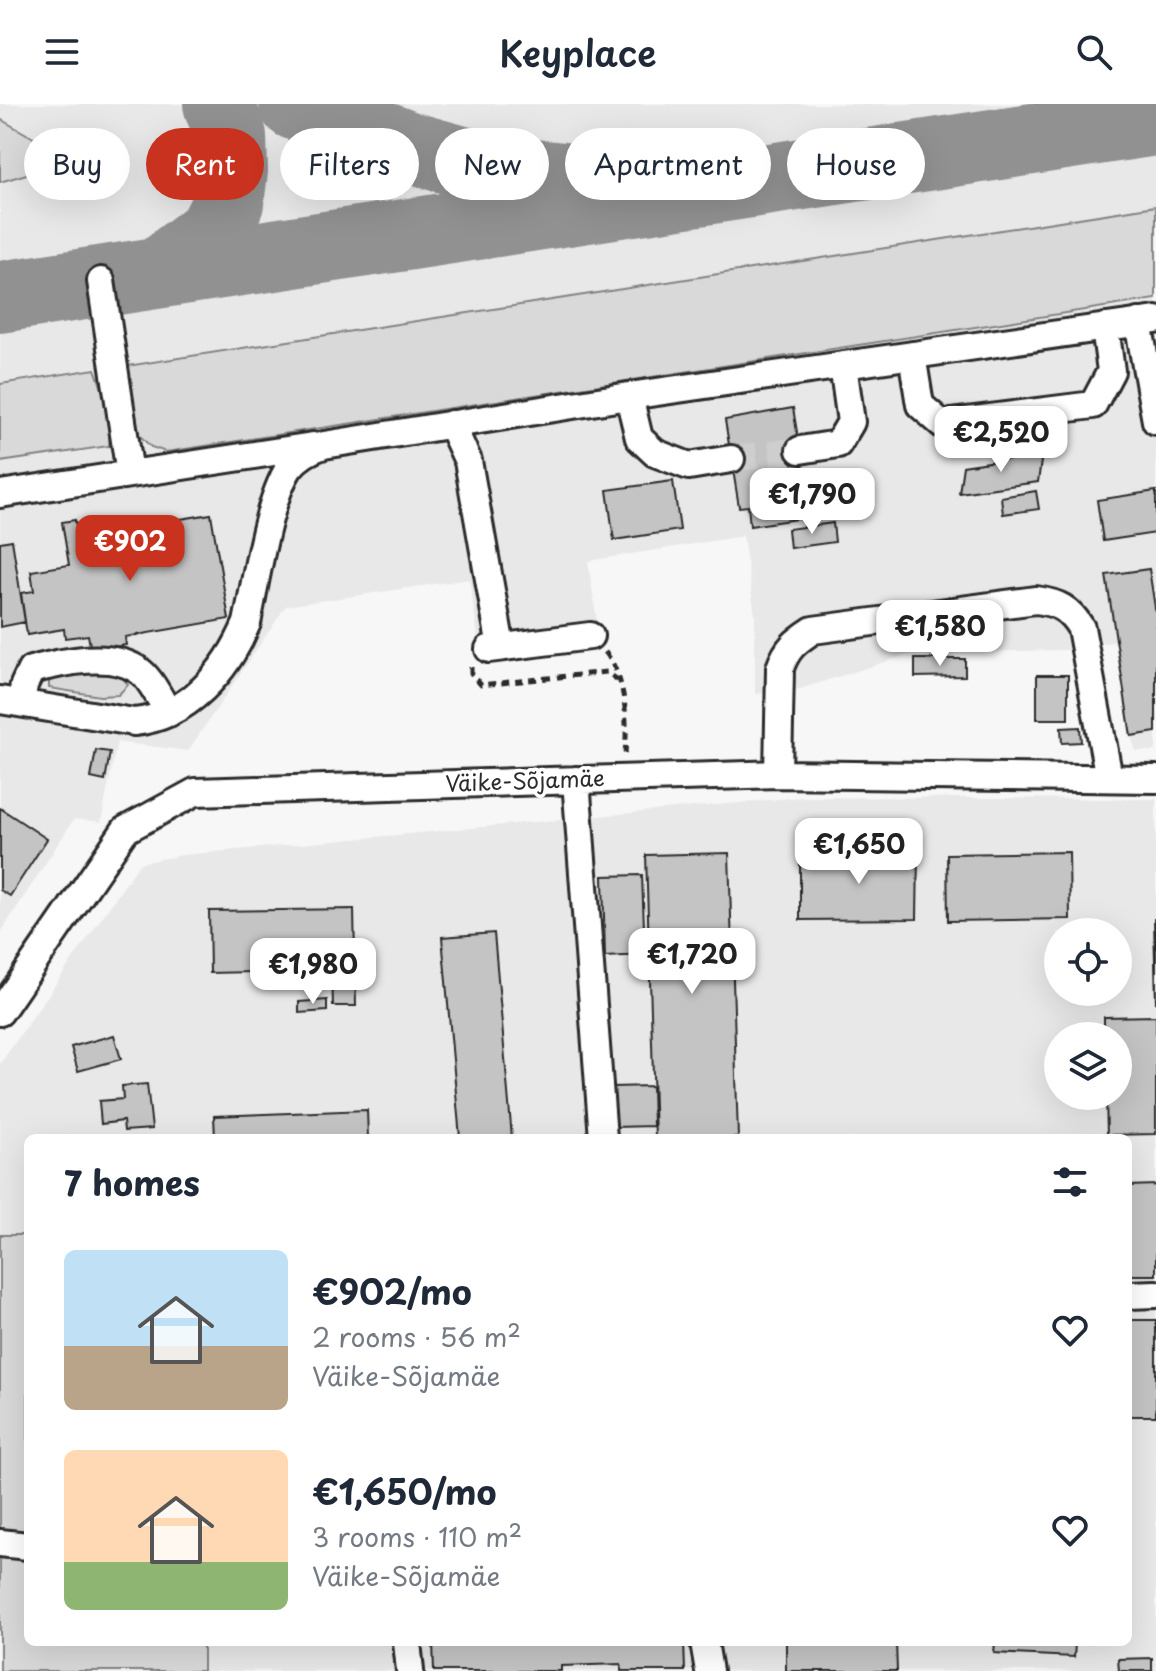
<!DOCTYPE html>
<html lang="en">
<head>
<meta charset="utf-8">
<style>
	body { margin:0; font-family:"Playpen Sans",sans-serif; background:#f2f2f3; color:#1f2937; height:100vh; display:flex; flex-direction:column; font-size:30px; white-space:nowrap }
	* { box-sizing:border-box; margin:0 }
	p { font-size:26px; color:#747a83 }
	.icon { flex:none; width:44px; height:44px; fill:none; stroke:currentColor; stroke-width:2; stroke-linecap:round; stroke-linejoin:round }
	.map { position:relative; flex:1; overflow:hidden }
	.details { position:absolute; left:24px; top:1030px; width:1108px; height:512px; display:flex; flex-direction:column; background:#fff; border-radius:12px; box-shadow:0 8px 32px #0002 }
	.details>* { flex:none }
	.guide { position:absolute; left:24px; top:24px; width:1108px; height:72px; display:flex; gap:16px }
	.controls { position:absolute; left:1044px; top:814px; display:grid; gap:16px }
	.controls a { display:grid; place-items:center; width:88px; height:88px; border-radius:50%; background:#fff; box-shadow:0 8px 32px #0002; font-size:40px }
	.price { position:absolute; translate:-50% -68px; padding:0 18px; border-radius:16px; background:#fff; color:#222; font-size:26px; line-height:52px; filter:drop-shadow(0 2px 4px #0008) }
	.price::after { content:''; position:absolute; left:50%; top:48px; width:24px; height:18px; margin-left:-12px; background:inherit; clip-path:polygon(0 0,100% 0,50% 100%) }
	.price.selected { background:#c8321e; color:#fff }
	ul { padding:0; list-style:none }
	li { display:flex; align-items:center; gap:24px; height:200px; padding:0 40px }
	li span { display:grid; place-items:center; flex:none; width:224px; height:160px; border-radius:12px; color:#555 }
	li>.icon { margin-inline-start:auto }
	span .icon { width:96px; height:96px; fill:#fffc; stroke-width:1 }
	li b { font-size:34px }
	h2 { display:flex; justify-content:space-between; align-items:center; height:96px; padding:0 40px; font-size:34px }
	.pill { padding:0 28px; border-radius:36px; background:#fff; box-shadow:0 8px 32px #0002; font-size:28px; line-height:72px }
	.pill.selected { background:#c8321e; color:#fff }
	header { display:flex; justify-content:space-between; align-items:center; height:104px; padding:0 40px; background:#fff; font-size:36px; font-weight:600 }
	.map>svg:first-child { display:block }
</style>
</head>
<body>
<header><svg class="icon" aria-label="menu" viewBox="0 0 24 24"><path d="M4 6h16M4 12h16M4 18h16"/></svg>Keyplace<svg class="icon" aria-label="search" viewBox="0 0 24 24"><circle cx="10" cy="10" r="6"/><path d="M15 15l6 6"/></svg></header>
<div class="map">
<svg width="1156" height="1567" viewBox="0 0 1156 1567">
	<rect width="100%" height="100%" fill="#f7f7f7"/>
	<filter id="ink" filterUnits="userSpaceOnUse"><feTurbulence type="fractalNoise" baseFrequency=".0125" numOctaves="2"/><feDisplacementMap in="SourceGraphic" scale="16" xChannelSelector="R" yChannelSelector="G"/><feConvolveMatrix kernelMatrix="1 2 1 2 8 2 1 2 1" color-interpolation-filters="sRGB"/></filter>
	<g filter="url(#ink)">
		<!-- built -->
		<path fill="#e8e8e8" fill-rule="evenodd" d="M0,0H1156V647H1136L1131,632L1116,537L1067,546L913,549L800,585L755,590V512L743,432L588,457L597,517L583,548L501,558L478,533L469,475L286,502L188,647L117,638L101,718L74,715L0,830Z
			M801,693L1156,695V1567H203V1538H1128V1034H28V1131H0V960L140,759L183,751ZM1058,828H1118V888H1058ZM1058,932H1118V992H1058Z"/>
		<!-- green -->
		<path fill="#d9d9d9" stroke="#828282" stroke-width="2" d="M0,15L39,37L40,66L0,78Z
			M1156,102V195L166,348L151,343L139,331L127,262Z
			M95,265C104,288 111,317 109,342L0,358V280Z
			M107,565L123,574L128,581L118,591L100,592L49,584V575L57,570Z
			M0,1131H28V1538H203V1567H0Z"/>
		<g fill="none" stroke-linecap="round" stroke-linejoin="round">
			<!-- taxiway -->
			<path stroke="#919191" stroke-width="72" d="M295,0L408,43L495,67L593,77
				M160,168L214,127L228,99L232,67L231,32L219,0
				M0,193L1156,16"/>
		</g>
		<!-- building -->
		<path fill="#c4c4c4" stroke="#2b2b2b" stroke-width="2" d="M793,304L811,413L750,422L748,402L739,403L725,316Z
			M1042,350L1038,378L959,389L963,362Z
			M673,377L680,426L614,436L607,386Z
			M1036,387L1039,405L1003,410L1001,393Z
			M1156,387V429L1103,437L1097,396Z
			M211,410L229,515L125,533L126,541L91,547L88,531L65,534L64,525L27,531L21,489L34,487L31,467L69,461L62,418L75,416L78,432Z
			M833,419L835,438L790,444L788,425Z
			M12,436L25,518L0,523V438Z
			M1149,465L1156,510V628L1131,632L1106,471Z
			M915,555H965V572L915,573Z
			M1037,571H1068V615H1037Z
			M1080,623L1081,638L1062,639L1061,624Z
			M96,646L110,648L105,677L91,674Z
			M0,704L47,735L10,792L0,786Z
			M1069,748L1070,815L948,817L947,750Z
			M729,749L738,1034H655L646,751Z
			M918,749L917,815L800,816V750Z
			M642,771L645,851L605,853L603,772Z
			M354,805L356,902H333L332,866L210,869L209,807Z
			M1154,815H1156V900Z
			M494,829L512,1034H460L442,833Z
			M327,896V907L299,909V898Z
			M1156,912V1030L1107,1031L1106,992H1118V932H1104V913Z
			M114,931L121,955L78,967L71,943Z
			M147,980L152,1025L124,1027L123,1017L101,1020L99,997L123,995L122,982Z
			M652,982L653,1022L614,1023L612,983Z
			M367,1006L368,1034H215L214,1012Z
			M1156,1081V1171H1128V1082Z
			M1128,1216H1156V1312H1128Z
			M433,1538H684L685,1567H621V1560L561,1562V1567H434Z
			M786,1538H896L897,1567H786Z
			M995,1538L1075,1540L1074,1553L994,1549Z
			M1152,1554V1567H1119L1118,1555Z"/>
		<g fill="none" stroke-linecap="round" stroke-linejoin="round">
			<!-- minor-tunnel -->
			<path stroke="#cecece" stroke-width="26" stroke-dasharray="26 13" stroke-linecap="butt" d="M731,355L800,346"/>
			<defs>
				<path id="minor" d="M101,177L130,370
					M1138,218L1156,317
					M912,251L920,301L942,320L1093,301L1111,267L1105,223
					M629,292L639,334L655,349L689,362L731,355
					M451,320L468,357L501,543
					M800,346L838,340L851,318L843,261
					M0,390L313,342
					M489,545L590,532
					M0,596L134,618C188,613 227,567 247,519C256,477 267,398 289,364C298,352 311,345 324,341L629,292L1156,216
					M21,599L24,581L31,566C62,558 113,546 141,568C152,577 161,597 169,609
					M778,670L780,564C787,544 796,537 813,526L1036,496C1058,499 1069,504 1081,524L1109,674
					M576,676L603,1034
					M0,908L125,726L195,688L778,670L1156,675
					M1128,1191L1156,1190
					M0,1439L28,1442
					M407,1538L410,1567
					M704,1538L709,1567"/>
			</defs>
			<!-- minor casing -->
			<use href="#minor" stroke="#2b2b2b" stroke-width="32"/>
			<!-- path -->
			<path stroke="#2b2b2b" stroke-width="5" stroke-dasharray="8 6" stroke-linecap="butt" d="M605,548C626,573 628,618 625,649
				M471,563V569L481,581L607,568L619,577"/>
			<!-- minor -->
			<use href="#minor" stroke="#fff" stroke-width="26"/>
		</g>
	</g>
	<g text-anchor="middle" stroke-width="7" stroke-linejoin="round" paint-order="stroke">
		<!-- street labels -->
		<g font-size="22" fill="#2b2b2b" stroke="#fff">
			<text transform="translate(525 677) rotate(-2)" y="8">Väike-Sõjamäe</text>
		</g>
	</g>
</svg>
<div class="controls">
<a><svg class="icon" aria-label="locate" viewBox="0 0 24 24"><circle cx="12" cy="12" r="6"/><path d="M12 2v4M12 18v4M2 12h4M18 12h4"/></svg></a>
<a><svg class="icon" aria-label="layers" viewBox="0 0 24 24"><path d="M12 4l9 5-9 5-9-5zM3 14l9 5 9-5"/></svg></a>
</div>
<b class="price" style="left:1001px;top:370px">€2,520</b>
<b class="price" style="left:812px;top:432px">€1,790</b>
<b class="price selected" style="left:130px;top:479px">€902</b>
<b class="price" style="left:940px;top:564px">€1,580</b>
<b class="price" style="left:859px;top:782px">€1,650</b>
<b class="price" style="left:692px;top:892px">€1,720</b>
<b class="price" style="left:313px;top:902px">€1,980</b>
<div class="guide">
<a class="pill">Buy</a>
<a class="pill selected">Rent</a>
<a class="pill">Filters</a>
<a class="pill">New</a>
<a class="pill">Apartment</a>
<a class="pill">House</a>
</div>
<section class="details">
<h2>7 homes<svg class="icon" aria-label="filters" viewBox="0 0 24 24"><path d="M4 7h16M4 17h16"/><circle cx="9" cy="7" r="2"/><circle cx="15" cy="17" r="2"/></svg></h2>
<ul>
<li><span style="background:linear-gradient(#bfe0f5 60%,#b9a48a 0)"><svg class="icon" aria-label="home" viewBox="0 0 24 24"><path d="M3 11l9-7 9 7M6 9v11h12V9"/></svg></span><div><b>€902/mo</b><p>2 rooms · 56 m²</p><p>Väike-Sõjamäe</p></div><svg class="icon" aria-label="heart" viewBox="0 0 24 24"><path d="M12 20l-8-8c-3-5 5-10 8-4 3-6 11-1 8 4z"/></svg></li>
<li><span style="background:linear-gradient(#ffd9b3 70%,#8fb573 0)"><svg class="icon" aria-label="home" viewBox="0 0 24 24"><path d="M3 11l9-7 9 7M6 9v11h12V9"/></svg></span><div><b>€1,650/mo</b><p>3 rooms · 110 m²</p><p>Väike-Sõjamäe</p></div><svg class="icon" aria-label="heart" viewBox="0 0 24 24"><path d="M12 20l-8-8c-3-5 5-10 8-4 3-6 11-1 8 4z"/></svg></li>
</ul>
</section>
</div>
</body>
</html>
